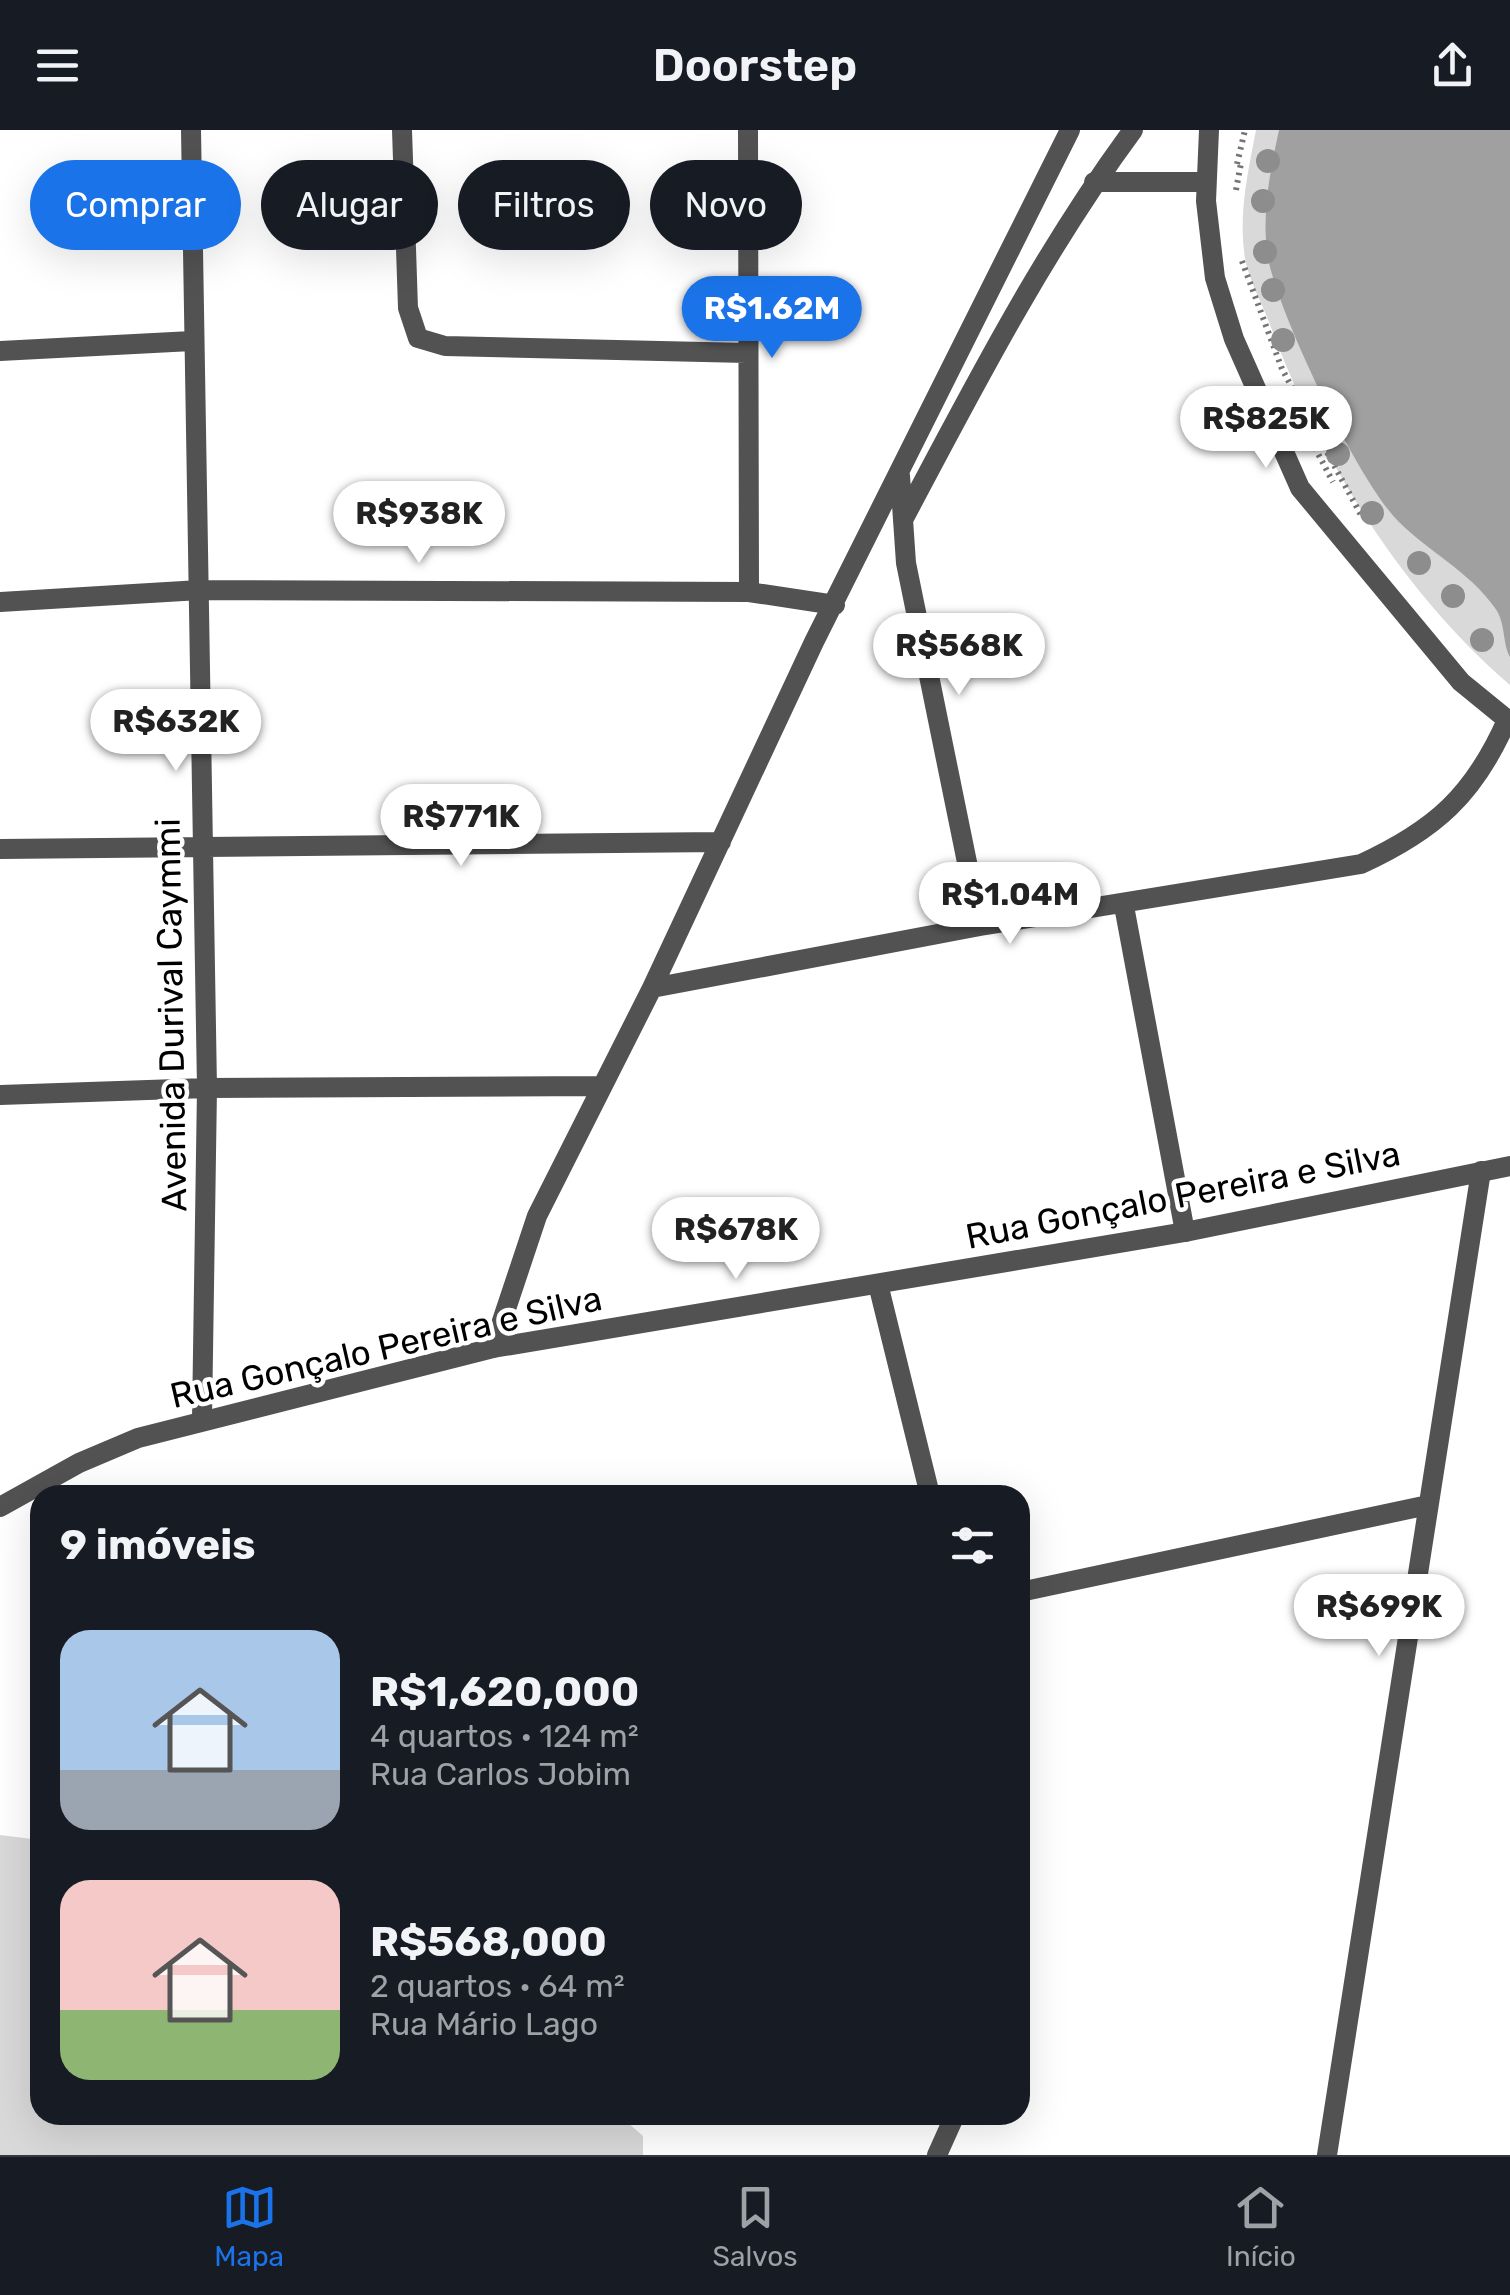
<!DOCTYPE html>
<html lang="pt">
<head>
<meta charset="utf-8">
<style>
	body { margin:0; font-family:Rubik,sans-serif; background:#242831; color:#f1f3f6; height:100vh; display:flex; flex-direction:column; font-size:38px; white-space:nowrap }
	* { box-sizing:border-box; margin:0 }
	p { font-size:32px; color:#9ea1a6 }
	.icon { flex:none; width:55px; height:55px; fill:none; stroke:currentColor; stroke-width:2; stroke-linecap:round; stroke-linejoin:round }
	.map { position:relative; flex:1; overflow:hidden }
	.details { position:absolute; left:30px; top:1355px; width:1000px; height:640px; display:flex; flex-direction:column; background:#171b24; border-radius:30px; box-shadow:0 10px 40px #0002 }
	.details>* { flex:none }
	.banner { position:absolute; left:30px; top:30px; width:1000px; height:90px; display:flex; gap:20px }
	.price { position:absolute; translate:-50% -85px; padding:0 22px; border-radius:35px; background:#fff; color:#222; font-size:32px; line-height:65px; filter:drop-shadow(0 2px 5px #0008) }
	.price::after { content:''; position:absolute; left:50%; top:60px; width:30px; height:22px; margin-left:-15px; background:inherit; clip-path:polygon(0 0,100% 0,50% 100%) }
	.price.on { background:#1a73e8; color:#fff }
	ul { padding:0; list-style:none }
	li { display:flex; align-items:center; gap:30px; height:250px; padding:0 30px }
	li span { display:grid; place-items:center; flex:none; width:280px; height:200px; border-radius:30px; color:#555 }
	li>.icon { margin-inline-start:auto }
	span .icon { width:120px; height:120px; fill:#fffc; stroke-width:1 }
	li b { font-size:42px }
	h2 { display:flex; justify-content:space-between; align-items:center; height:120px; padding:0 30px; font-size:42px }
	.pill { padding:0 35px; border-radius:45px; background:#171b24; box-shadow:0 10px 40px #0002; font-size:35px; line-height:90px }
	.pill.on { background:#1a73e8; color:#fff }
	header { display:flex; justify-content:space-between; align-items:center; height:130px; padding:0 30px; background:#171b24; font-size:45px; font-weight:600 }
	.tab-bar { display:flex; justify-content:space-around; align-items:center; height:140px; border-top:2px solid #363941; background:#171b24; font-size:28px; color:#9ea1a6 }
	.tab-bar a { display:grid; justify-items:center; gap:5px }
	.tab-bar .on { color:#1a73e8 }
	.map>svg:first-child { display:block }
</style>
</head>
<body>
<header><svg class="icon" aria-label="menu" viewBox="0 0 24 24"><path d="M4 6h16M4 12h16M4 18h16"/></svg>Doorstep<svg class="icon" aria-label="share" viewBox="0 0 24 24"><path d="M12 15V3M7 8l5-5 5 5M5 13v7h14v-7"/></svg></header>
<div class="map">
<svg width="1510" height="2025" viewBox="0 0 1510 2025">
	<rect width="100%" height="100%" fill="#fff"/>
	<!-- green -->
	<path fill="#d9d9d9" d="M1256,0H1510V555C1400,460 1319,328 1269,192C1261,171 1249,150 1245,128C1238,84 1248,42 1256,0Z
		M0,1705L40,1710V1985H619L643,2006V2025H0Z"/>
	<!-- water -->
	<path fill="#a0a0a0" d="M1279,0H1510V527C1502,512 1506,493 1495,478C1470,442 1429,422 1399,392C1359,353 1278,183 1268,128C1261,85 1270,42 1279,0Z"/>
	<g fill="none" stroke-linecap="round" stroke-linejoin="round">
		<!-- path -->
		<path stroke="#747474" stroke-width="6" stroke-dasharray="2.5 5" stroke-linecap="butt" d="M1237,34L1245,0
			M1236,60L1241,33
			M1242,131L1282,239L1361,385
			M1315,318L1333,352"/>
		<!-- minor -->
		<path stroke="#525252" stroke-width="20" d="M191,0L207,958L202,1289
			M402,0L408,178L418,208L445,216L747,223
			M748,0L749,462
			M1209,0L1206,71L1215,148L1234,209L1300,358L1461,552L1510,592
			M1094,52H1206
			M0,221L192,211
			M900,346L906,433L980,796
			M903,390C974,256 1043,122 1133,0
			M0,472L200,460L749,462L835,475
			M0,719L721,712
			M1124,776L1185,1102
			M652,858L980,796L1361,734C1435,700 1474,665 1507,590
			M0,965L207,958L600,956
			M878,1154L930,1365
			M493,1218L537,1086L652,858L814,512L1070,0
			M1020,1462L1428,1375
			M937,2025L955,1985
			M1327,2025L1481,1041"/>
		<!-- tertiary -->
		<path stroke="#525252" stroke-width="20" d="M0,1377L79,1333L138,1308L493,1218L1185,1102L1510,1036"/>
	</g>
	<!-- trees -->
	<g fill="#8d8d8d">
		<circle cx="1268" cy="31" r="12"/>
		<circle cx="1263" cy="71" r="12"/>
		<circle cx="1265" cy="122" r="12"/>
		<circle cx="1273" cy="160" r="12"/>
		<circle cx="1283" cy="210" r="12"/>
		<circle cx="1311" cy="276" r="12"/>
		<circle cx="1338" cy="324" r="12"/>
		<circle cx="1372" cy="383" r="12"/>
		<circle cx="1419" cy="433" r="12"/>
		<circle cx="1453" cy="466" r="12"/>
		<circle cx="1482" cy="510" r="12"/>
	</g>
	<g text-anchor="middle" stroke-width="9" stroke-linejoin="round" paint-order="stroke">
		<!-- street labels -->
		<g font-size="35" fill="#000" stroke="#fff">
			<text transform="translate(171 885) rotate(-91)" y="12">Avenida Durival Caymmi</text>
			<text transform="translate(1183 1065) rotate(-11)" y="12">Rua Gonçalo Pereira e Silva</text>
			<text transform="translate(386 1217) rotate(-13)" y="12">Rua Gonçalo Pereira e Silva</text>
		</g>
	</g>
</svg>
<b class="price on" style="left:772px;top:231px">R$1.62M</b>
<b class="price" style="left:1266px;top:341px">R$825K</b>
<b class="price" style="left:419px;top:436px">R$938K</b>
<b class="price" style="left:959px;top:568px">R$568K</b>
<b class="price" style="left:176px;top:644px">R$632K</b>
<b class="price" style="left:461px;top:739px">R$771K</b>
<b class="price" style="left:1010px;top:817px">R$1.04M</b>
<b class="price" style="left:736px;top:1152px">R$678K</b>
<b class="price" style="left:1379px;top:1529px">R$699K</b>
<div class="banner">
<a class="pill on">Comprar</a>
<a class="pill">Alugar</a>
<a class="pill">Filtros</a>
<a class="pill">Novo</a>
</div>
<section class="details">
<h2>9 imóveis<svg class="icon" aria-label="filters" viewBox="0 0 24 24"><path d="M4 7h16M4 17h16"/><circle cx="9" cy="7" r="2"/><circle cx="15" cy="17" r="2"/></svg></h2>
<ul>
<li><span style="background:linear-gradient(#a9c7e8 70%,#9aa5b1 0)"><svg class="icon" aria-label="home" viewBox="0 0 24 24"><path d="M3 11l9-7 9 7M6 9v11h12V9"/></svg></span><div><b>R$1,620,000</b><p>4 quartos · 124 m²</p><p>Rua Carlos Jobim</p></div></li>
<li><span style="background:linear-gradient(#f6c9c9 65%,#8fb573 0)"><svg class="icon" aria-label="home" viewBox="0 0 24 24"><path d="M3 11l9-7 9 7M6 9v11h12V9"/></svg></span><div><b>R$568,000</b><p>2 quartos · 64 m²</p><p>Rua Mário Lago</p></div></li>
</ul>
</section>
</div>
<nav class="tab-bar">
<a class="on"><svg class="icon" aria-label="map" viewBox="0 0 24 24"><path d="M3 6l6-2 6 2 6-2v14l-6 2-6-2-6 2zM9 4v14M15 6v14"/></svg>Mapa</a>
<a><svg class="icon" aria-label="saved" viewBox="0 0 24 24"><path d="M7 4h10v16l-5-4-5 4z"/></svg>Salvos</a>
<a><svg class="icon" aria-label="home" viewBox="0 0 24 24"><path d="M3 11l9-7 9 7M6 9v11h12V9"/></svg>Início</a>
</nav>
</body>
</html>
